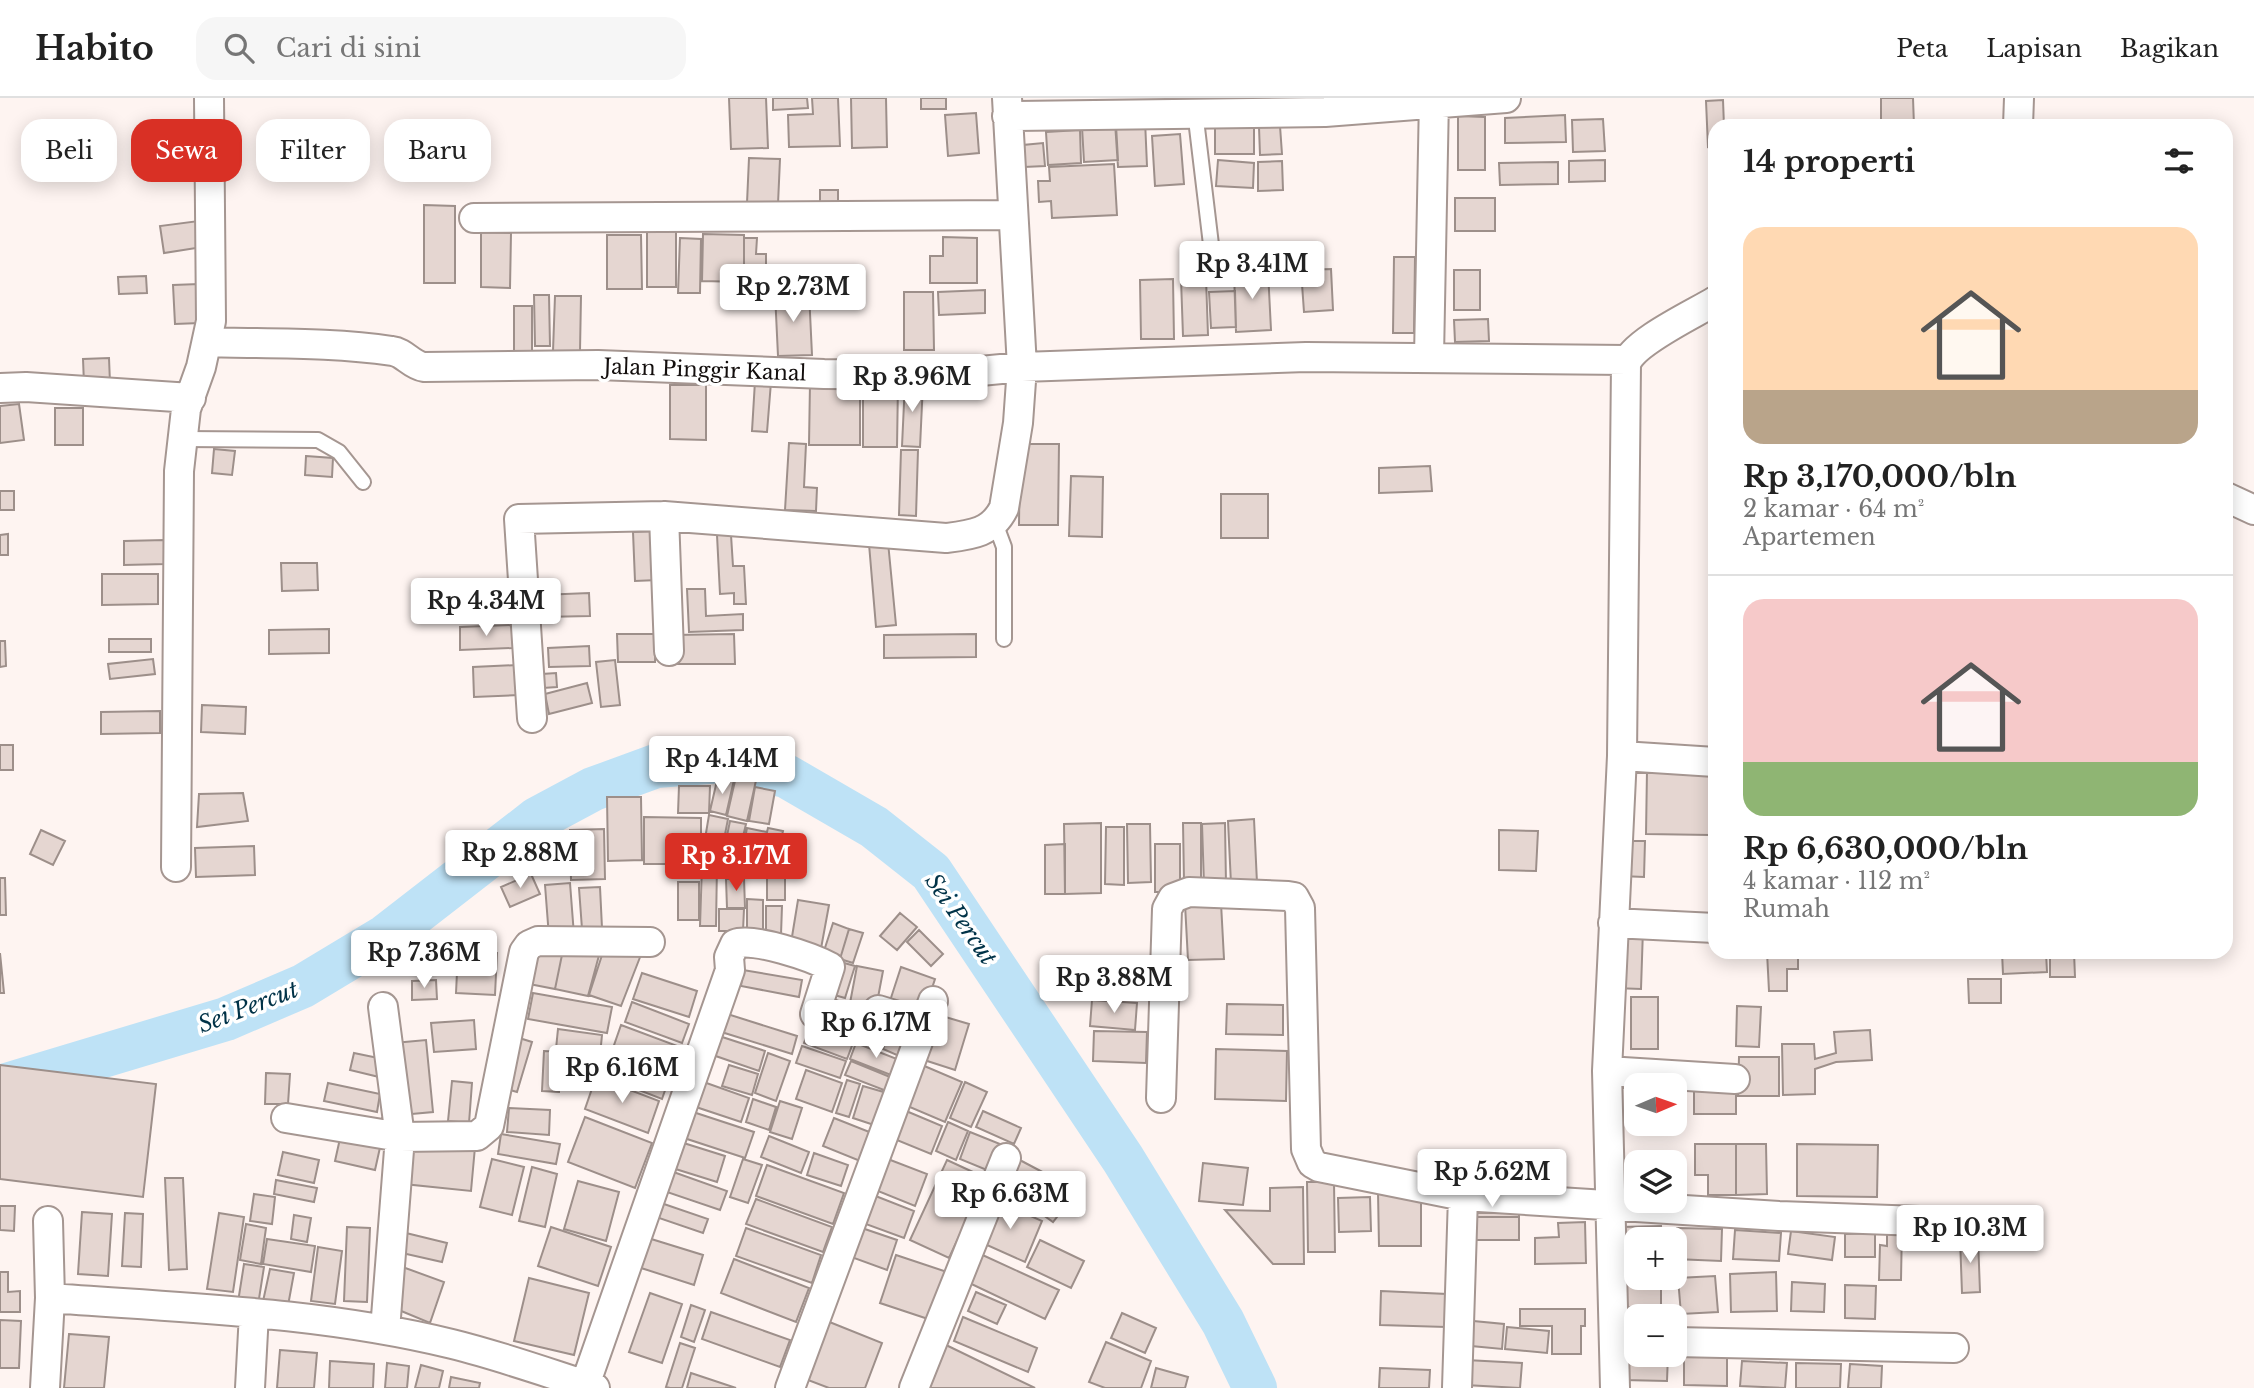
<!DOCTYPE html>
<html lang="id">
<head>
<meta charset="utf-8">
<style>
	body { margin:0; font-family:"Libre Baskerville",serif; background:#f6f6f6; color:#222; height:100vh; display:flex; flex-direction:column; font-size:26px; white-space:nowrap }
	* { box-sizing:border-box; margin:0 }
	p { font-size:23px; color:#767676 }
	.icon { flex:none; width:38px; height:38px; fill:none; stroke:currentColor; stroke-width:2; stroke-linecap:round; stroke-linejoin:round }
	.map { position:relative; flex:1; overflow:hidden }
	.panel { position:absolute; left:1708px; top:21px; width:525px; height:840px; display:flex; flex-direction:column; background:#fff; border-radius:21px; box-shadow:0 4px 18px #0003 }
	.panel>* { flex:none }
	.top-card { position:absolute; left:21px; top:21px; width:665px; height:63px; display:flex; gap:14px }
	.needle { width:46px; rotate:88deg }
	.controls { position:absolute; left:1624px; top:975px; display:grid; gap:14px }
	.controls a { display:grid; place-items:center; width:63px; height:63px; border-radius:14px; background:#fff; box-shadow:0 4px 18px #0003; font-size:35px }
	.price { position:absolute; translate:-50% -60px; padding:0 16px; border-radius:7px; background:#fff; color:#222; font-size:23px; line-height:46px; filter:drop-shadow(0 2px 4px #0008) }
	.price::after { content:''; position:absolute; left:50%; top:42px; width:21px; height:16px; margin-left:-10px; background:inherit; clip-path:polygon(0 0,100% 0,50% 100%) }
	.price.on { background:#d93025; color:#fff }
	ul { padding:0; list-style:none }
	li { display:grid; align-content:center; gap:14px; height:371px; padding:0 35px }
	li+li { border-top:2px solid #e0e0e0 }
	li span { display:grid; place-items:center; height:217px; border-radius:21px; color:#555 }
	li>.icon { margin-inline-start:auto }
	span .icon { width:126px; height:126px; fill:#fffc; stroke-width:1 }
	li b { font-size:30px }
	h2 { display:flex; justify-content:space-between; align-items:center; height:84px; padding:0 35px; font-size:30px }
	.pill { padding:0 24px; border-radius:21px; background:#fff; box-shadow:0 4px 18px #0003; font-size:24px; line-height:63px }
	.pill.on { background:#d93025; color:#fff }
	header { display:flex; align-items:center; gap:42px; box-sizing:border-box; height:98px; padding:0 35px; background:#fff; border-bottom:2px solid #e0e0e0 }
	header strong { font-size:33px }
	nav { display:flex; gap:38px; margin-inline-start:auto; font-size:24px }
	.search { width:490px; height:63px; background:#f6f6f6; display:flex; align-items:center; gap:18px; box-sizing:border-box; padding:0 24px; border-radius:21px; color:#767676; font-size:26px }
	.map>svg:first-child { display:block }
</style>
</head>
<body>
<header>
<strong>Habito</strong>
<div class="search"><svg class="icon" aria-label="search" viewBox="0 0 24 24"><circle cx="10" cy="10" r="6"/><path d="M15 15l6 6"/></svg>Cari di sini</div>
<nav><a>Peta</a><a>Lapisan</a><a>Bagikan</a></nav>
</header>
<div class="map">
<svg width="2254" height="1290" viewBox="0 0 2254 1290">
	<rect width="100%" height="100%" fill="#fef4f1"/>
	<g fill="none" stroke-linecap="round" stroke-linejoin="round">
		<!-- river -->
		<path stroke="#bee2f6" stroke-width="44" d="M0,989L226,921L303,888L386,838L537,721L593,691L656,668L722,663L786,678L874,729L931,774L1123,1061L1223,1224L1255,1290"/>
	</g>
	<!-- building -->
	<path fill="#e5d6d1" stroke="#9d8f8a" stroke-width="2" d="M729,0H766L768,50L731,51Z
		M773,0H807L808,10L773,12Z
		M812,0H838L840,48L789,49L788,17L813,16Z
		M851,0H886L887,49L852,50Z
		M921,0H946V11H921Z
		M1881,0H1913L1914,28H1881Z
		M1723,2L1724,28H1715V48L1708,49L1706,3Z
		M976,15L979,55L948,58L945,17Z
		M1565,17L1566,44L1505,45V20Z
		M1458,18L1485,19V72H1458Z
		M1603,21L1605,53L1573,54L1572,22Z
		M1145,22L1147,68L1118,69L1115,24Z
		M1215,23H1254V56H1215Z
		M1116,27L1118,62L1084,64L1082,29Z
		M1280,28L1282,56L1260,57L1259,29Z
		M1080,32L1081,65L1048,67L1046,34Z
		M1180,36L1184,86L1155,88L1152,38Z
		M1043,45L1045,68L1024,69L1023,47Z
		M749,60L780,61L778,106L747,105Z
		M1218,62L1254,65L1253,90L1216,88Z
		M1605,62V83L1569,84V63Z
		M1282,63L1283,92L1258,93V64Z
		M1558,64V86L1500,87L1499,65Z
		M1114,66L1117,117L1052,120L1051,103L1039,104L1038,83H1050L1049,69Z
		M820,92H838V109H820Z
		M1455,100H1495V133H1455Z
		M424,107L455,108V185H424Z
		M206,122L209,148L164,155L160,128Z
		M647,133H676V189H647Z
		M481,134L511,135L510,190L481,189Z
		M703,136L744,137V184L702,183Z
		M607,137H641L642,191H607Z
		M943,139L977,140V185H930V158H943Z
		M680,140L701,141L700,195H678Z
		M744,140H757L756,156H766V184H744Z
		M1394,159H1415L1414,235H1393Z
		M1331,171L1333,212L1304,214L1301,172Z
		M1454,172H1480V212H1454Z
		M1268,173L1271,232L1236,234L1234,174Z
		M146,178L147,195L119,196L118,179Z
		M1206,180L1208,237L1183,238L1181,181Z
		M1173,181L1174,241H1141L1140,182Z
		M199,186L200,225L175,226L173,187Z
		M985,192V215L939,217L938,194Z
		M1235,193L1236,229L1211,230L1209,194Z
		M809,194L812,257L778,258L775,195Z
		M904,194H933L934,252H904Z
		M534,197H549L550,248H535Z
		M555,198H581L580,253H553Z
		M514,208H532V259H514Z
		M1488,221L1489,243L1455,244L1454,222Z
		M109,260L110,285L84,286L83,261Z
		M755,283L771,284L767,334L752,333Z
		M905,284L923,285L920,349L902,348Z
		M810,285H860V347H809Z
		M863,285H898L897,349H863Z
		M670,287H706V342L670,341Z
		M19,306L24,342L0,345V308Z
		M55,310H83V347H55Z
		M789,345L806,346L804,389L817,390L816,413L785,412Z
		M1020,346H1059L1058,427H1019Z
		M214,351L235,353L232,377L212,375Z
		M901,352H918L916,418L899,417Z
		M306,358L333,360L332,379L305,377Z
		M1430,368L1432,393L1379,395V370Z
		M1071,378L1103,379L1102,439L1069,438Z
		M0,393H14V412H0Z
		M1221,396H1268V440H1221Z
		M656,433L658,482L635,483L633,434Z
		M8,436V457H0V437Z
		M717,437H731L733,468H744L746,506H734V495L720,496Z
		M165,442L166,466L124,467V443Z
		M888,444L896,527L876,529L869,446Z
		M281,465H317L318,492L282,493Z
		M102,476H158V506L102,507Z
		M687,491H705L706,518L743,516V532L689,534Z
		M589,495L590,518L542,519L541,497Z
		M512,527L513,550L460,552V529Z
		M329,531V555L269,556V532Z
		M617,536H656L655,564H618Z
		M734,536L735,566H673V537Z
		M976,536V559L884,560V537Z
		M109,541H151V554H109Z
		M0,543H5L6,568L0,569Z
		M589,548L590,568L549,569L548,550Z
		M153,561L155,576L110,581L108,566Z
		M615,562L620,607L601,609L596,564Z
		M518,567L519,597L474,599L473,569Z
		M556,575L557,589L543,590L542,576Z
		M587,585L592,605L549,616L545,596Z
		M202,607L246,609L245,636L201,634Z
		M160,613V635L101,636V614Z
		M0,647H13V672H0Z
		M1647,672L1712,674L1710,737L1646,736Z
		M737,674L757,678L747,723L727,718Z
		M718,678L734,682L726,717L710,713Z
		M679,688H710L709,715H678Z
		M755,689L775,693L769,726L749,723Z
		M243,695L248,723L197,729L199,696Z
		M607,699H641L642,762L608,763Z
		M709,717L728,721L720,762L702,759Z
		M644,719L701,720V766H644Z
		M1254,721L1257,785L1231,786L1228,723Z
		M730,723L746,726L741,747L760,751L757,770L722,762Z
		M1101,725V795L1065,796L1064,726Z
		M1183,725H1201V784H1184Z
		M1225,725L1226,786L1204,787L1202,726Z
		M1127,726H1150L1151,784L1128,785Z
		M1106,729H1124V787L1105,786Z
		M747,730L767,734L768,730L783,733L781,741L798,745L792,771L762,764L764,751L744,745Z
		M604,731L605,781L571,782L570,732Z
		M41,732L65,743L53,767L30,756Z
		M1499,732L1538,733L1536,773L1499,772Z
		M1622,743H1645L1644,779L1621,778Z
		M1065,746V796H1045V747Z
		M1155,746H1180V794H1155Z
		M254,748L255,777L196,779L195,750Z
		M702,767H717L716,828H700Z
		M785,771V802H767V772Z
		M531,776L540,796L510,809L501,789Z
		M0,780H5L6,817H0Z
		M744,780L745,810H727L726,781Z
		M678,784H699V822H678Z
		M570,785L574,837L549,839L545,787Z
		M600,789L602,830L582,831L579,790Z
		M747,801L763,802V838H747Z
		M798,802L829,807L820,856L790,851Z
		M1221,805L1224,861L1188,862L1185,806Z
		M766,808H782L781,837H766Z
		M719,811H744L743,833H719Z
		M900,815L917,829L897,852L880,838Z
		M833,825L849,831L840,861L823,856Z
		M1617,830L1643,831L1641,891L1614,890Z
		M849,831L863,835L853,865L840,861Z
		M919,832L943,856L931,868L907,844Z
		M644,849L621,908L589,897L604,851Z
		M539,850L563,852L555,891L524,885Z
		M601,850L588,898L555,891L563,852Z
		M458,854L497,855L495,897L456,895Z
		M1767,854H1798V871H1787V893H1769Z
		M2002,854H2046L2047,874L2003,876Z
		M2050,854H2074L2075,879H2050Z
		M0,855L4,895H0Z
		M837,863L855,868L845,900L827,895Z
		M857,868L883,873L876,910L850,905Z
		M901,869L935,881L922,920L888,909Z
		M743,872L802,882L799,899L741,888Z
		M642,875L697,893L689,919L633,901Z
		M1968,881H2001V905H1969Z
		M436,882L437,901L412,902V883Z
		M533,895L612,909L607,935L528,921Z
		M828,899L847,906L837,935L817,927Z
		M1631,899H1658V951H1631Z
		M1092,902L1137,905L1135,932L1090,928Z
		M632,904L689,926L682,945L625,924Z
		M1227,906L1283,907V937L1226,936Z
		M849,908L882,920L872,948L839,935Z
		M1737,908L1761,909L1759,949L1736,948Z
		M721,914L797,938L792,956L715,932Z
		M932,915L969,926L955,972L918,960Z
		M895,919L918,929L906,961L883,951Z
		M474,922L476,951L434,954L431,925Z
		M621,927L680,949L671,974L612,953Z
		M810,929L853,945L847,961L804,945Z
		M558,931L602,937L600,957L556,951Z
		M1870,932L1872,962L1836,964L1815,971V996L1783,997L1782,946H1814L1815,961L1836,955L1834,934Z
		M1094,933L1147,934L1146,965L1093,963Z
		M713,936L765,953L759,973L707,955Z
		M516,939L532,944L517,994L500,989Z
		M426,942L433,1014L401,1017L394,945Z
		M856,945L902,963L896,979L850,961Z
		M802,948L846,963L840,980L796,965Z
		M1216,951L1287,953L1286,1003L1215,1001Z
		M544,953L561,954L559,994L542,993Z
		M354,955L383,961L379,979L350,972Z
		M608,955L670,978L662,1001L600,977Z
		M768,955L790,963L776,1003L755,995Z
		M1739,959H1779V998H1738Z
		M851,963L895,981L889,994L845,977Z
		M915,964L962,984L945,1024L898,1004Z
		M0,967L156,986L143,1099L0,1081Z
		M729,967L758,976L752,997L722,988Z
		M806,972L842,985L832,1014L796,1001Z
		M266,975L290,976L288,1006H265Z
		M596,979L659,1003L648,1035L585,1011Z
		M698,982L749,1000L741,1024L690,1007Z
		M847,982L860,986L849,1019L836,1015Z
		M452,983L472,985L469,1025L448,1023Z
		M965,984L987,994L971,1029L950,1020Z
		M328,985L380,996L377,1014L324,1003Z
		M863,988L887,995L877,1028L853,1020Z
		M1694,992H1736V1016H1694Z
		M753,1001L776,1009L769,1032L746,1024Z
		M780,1003L802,1010L792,1041L770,1034Z
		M509,1010L550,1012L549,1037L507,1034Z
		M899,1010L942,1028L931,1056L887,1038Z
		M687,1012L754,1034L745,1060L678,1038Z
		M983,1013L1021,1030L1014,1046L976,1029Z
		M585,1019L652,1045L635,1090L568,1064Z
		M834,1020L877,1037L865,1065L823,1048Z
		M948,1024L968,1033L956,1062L936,1053Z
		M970,1034L1005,1048L994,1075L960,1061Z
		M341,1036L381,1045L375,1072L335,1063Z
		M501,1036L560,1046L556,1066L498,1056Z
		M769,1038L809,1054L801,1075L761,1059Z
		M409,1042L475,1049L471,1093L404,1086Z
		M674,1042L725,1058L717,1084L666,1068Z
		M1695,1046H1736V1097H1708V1077H1695Z
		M1736,1046H1766L1767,1096L1736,1097Z
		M1797,1046L1878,1047L1877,1099L1797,1098Z
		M283,1054L319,1062L314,1085L278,1077Z
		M814,1055L848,1067L841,1088L807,1077Z
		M880,1058L927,1076L915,1108L868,1089Z
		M1016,1060L1050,1078L1034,1109L1000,1090Z
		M492,1061L524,1069L512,1117L480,1109Z
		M743,1061L762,1067L748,1105L730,1099Z
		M947,1062L986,1080L949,1160L910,1142Z
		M1203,1065L1248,1070L1243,1107L1199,1103Z
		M767,1067L844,1095L833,1126L756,1098Z
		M532,1069L557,1076L545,1129L519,1123Z
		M665,1071L727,1093L720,1112L658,1091Z
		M165,1080H183L187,1171L169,1172Z
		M276,1082L317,1090L314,1104L274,1096Z
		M578,1083L619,1094L606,1143L564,1131Z
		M1056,1083L1074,1097L1053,1124L1035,1111Z
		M1307,1084H1334L1335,1154H1308Z
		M1303,1089L1304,1166H1273L1225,1112L1270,1113V1090Z
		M1378,1094H1421V1148H1379Z
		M254,1096L275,1099L272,1126L250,1123Z
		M873,1097L914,1113L904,1140L863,1125Z
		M1370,1099L1371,1133L1339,1134L1338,1100Z
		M756,1101L832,1129L823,1154L746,1126Z
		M997,1103L1042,1123L1025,1164L978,1143Z
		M1465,1103H1519V1119H1465Z
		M661,1105L708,1121L703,1135L656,1119Z
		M0,1108H15L14,1133L0,1132Z
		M82,1114L112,1116L108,1178L78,1176Z
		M125,1115L143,1116L141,1169L122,1168Z
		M219,1115L244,1119L233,1194L207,1191Z
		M294,1117L311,1120L307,1144L291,1141Z
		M1465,1119H1519V1142H1465Z
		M1585,1124L1586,1165L1535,1166V1140L1559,1139L1558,1125Z
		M246,1126L266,1130L261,1166L240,1162Z
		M853,1127L897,1142L887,1172L843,1156Z
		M1661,1128L1662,1141H1636V1157H1621L1620,1129Z
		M1902,1128L1901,1182H1879L1880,1147L1887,1148V1129Z
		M347,1129L370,1130L367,1204L344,1203Z
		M551,1129L611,1149L598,1188L538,1168Z
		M746,1130L821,1157L812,1185L736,1158Z
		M1677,1130L1722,1131L1721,1163L1675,1161Z
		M1735,1132L1781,1135L1779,1163L1733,1161Z
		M1791,1133L1835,1139L1832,1162L1788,1156Z
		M406,1135L447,1145L442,1164L402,1155Z
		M1875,1135V1159H1845V1136Z
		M648,1140L703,1157L694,1187L638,1169Z
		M1960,1140H1978L1980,1194L1962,1195Z
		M267,1141L315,1148L311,1174L263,1166Z
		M1040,1142L1084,1163L1071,1190L1027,1169Z
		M318,1149L342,1153L335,1206L311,1203Z
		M976,1154L1059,1192L1045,1221L963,1182Z
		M896,1157L953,1176L937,1224L880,1205Z
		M734,1161L809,1190L796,1224L721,1195Z
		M244,1166L264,1169L258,1207L238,1204Z
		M397,1167L444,1184L430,1225L394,1210Z
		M270,1171L294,1175L287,1213L262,1208Z
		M0,1174H8V1194L20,1193V1214H0Z
		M1776,1174L1777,1213L1731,1214L1730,1176Z
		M1620,1176L1661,1180V1209H1620Z
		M1715,1178L1718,1214L1681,1216L1678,1180Z
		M529,1180L589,1195L574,1257L514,1243Z
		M1792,1184L1825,1186L1824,1214L1791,1213Z
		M1845,1187L1876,1188L1875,1221L1845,1220Z
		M1381,1193L1447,1196L1446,1229L1380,1227Z
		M976,1194L1006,1207L997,1226L968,1213Z
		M650,1195L682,1206L662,1265L629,1254Z
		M691,1207L705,1212L694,1244L681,1239Z
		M1520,1211H1585V1228H1581V1256H1552V1228H1520Z
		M711,1214L790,1242L780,1269L702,1241Z
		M1122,1215L1156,1230L1145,1255L1111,1240Z
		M963,1219L1037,1250L1028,1274L954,1243Z
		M822,1221L882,1245L865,1290H829L800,1279Z
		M0,1222L21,1223L19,1270H0Z
		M1463,1222L1504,1226L1502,1251L1461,1247Z
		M1507,1229L1549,1233L1547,1255L1505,1251Z
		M69,1236L109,1239L104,1290H64Z
		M1106,1244L1151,1263L1141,1290H1105L1089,1284Z
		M680,1245L695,1250L682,1290H670L666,1289Z
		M946,1247L1035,1290H926Z
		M280,1252L317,1255L314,1290H277Z
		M1625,1256H1668L1667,1283L1624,1282Z
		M1684,1258L1727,1259V1288L1684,1287Z
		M1466,1262L1522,1265L1520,1290L1465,1287Z
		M330,1263L374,1266L373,1290H329Z
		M1742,1263L1787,1265L1785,1290L1740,1288Z
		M387,1265L409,1268L407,1290H385Z
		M1796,1265L1841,1266L1840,1290H1796Z
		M1850,1266L1882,1268L1881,1290H1848Z
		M421,1267L443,1273L439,1290H415Z
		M1156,1270L1188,1279L1185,1290H1151Z
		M1380,1270L1430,1272L1429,1290H1379Z
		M691,1275L736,1290H687Z
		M451,1279L480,1285L479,1290H449Z"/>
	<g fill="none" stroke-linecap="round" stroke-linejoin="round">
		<defs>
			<path id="service" d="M1195,13L1212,155
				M182,341L318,342L339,354L363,384
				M995,425L1004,449V541"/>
			<path id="minor" d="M1007,18L1325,14L1506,0
				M2018,28L2019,0
				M474,120L1011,117
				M207,244C268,246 331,244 392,253C404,254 411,267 424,269L598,267L824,276L939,277L1022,269L1306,259L1627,262
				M1429,259L1434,0
				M0,290L26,289L191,300
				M2226,399L2254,412
				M664,418L669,553
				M532,620L519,421L664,418L946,440C971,437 992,435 1004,410L1018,325L1022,269L1007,0
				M1622,658L1715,664
				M176,769L179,373L186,311L201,269L211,223L209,0
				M1613,825L1715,830
				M383,909L400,1039L385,1232
				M878,912L924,926
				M1607,973L1735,981
				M1161,1000L1167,811L1173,800L1189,794L1288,798L1294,799L1300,810L1306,1051L1312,1065L1319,1069L1463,1098L1779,1118L1976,1125
				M286,1020L400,1039L477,1038L489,1028L524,854L529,847L538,843L650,844
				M48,1123L50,1200C184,1210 321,1214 452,1246C501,1258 548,1275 595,1290
				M1675,1244L1954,1250
				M585,1287L730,872L729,859L735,846C753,839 812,859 830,869L815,916
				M45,1290L50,1200
				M250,1290L254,1215
				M790,1290L933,903
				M914,1290L1006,1060
				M1457,1290L1463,1098
				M1615,1290L1607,973L1622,658L1626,266C1633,244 1694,216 1715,203"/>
		</defs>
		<!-- service casing -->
		<use href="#service" stroke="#a59691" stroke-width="18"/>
		<!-- minor casing -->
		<use href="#minor" stroke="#a59691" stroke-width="32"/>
		<!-- service -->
		<use href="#service" stroke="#fff" stroke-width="14"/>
		<!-- minor -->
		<use href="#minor" stroke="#fff" stroke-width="28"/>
	</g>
	<g text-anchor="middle" stroke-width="7" stroke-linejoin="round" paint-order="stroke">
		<!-- street labels -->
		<g font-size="21" fill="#130e0d" stroke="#fff">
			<text transform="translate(705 272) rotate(2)" y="7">Jalan Pinggir Kanal</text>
		</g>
		<!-- water labels -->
		<g font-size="23" font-style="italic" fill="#003247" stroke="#fff">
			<text transform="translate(961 821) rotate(55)" y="8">Sei Percut</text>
			<text transform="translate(248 909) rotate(-21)" y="8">Sei Percut</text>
		</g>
	</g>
</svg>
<div class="controls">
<a><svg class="needle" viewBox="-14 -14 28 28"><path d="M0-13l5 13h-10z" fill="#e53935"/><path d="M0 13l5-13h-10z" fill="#767676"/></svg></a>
<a><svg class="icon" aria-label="layers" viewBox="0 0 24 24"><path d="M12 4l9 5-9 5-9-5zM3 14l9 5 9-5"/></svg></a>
<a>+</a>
<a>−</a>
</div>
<b class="price" style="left:1252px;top:203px">Rp 3.41M</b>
<b class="price" style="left:793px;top:226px">Rp 2.73M</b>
<b class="price" style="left:912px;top:316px">Rp 3.96M</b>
<b class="price" style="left:486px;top:540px">Rp 4.34M</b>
<b class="price" style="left:722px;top:698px">Rp 4.14M</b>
<b class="price" style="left:520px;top:792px">Rp 2.88M</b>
<b class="price on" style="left:736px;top:795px">Rp 3.17M</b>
<b class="price" style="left:424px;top:892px">Rp 7.36M</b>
<b class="price" style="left:1114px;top:917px">Rp 3.88M</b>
<b class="price" style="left:876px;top:962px">Rp 6.17M</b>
<b class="price" style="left:622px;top:1007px">Rp 6.16M</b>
<b class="price" style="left:1492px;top:1111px">Rp 5.62M</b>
<b class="price" style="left:1010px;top:1133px">Rp 6.63M</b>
<b class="price" style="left:1970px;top:1167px">Rp 10.3M</b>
<div class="top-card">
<a class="pill">Beli</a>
<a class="pill on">Sewa</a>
<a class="pill">Filter</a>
<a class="pill">Baru</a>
</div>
<section class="panel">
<h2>14 properti<svg class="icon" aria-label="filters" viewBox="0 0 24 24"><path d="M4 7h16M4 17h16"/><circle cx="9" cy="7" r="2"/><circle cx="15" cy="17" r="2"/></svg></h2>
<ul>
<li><span style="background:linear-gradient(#ffd9b3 75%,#b9a48a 0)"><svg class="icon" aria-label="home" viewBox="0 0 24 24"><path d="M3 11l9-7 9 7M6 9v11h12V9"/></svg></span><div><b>Rp 3,170,000/bln</b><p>2 kamar · 64 m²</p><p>Apartemen</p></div></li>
<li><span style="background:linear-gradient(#f6c9c9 75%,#8fb573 0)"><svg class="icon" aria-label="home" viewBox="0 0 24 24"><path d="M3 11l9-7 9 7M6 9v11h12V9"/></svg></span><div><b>Rp 6,630,000/bln</b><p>4 kamar · 112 m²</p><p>Rumah</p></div></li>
</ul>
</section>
</div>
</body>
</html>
